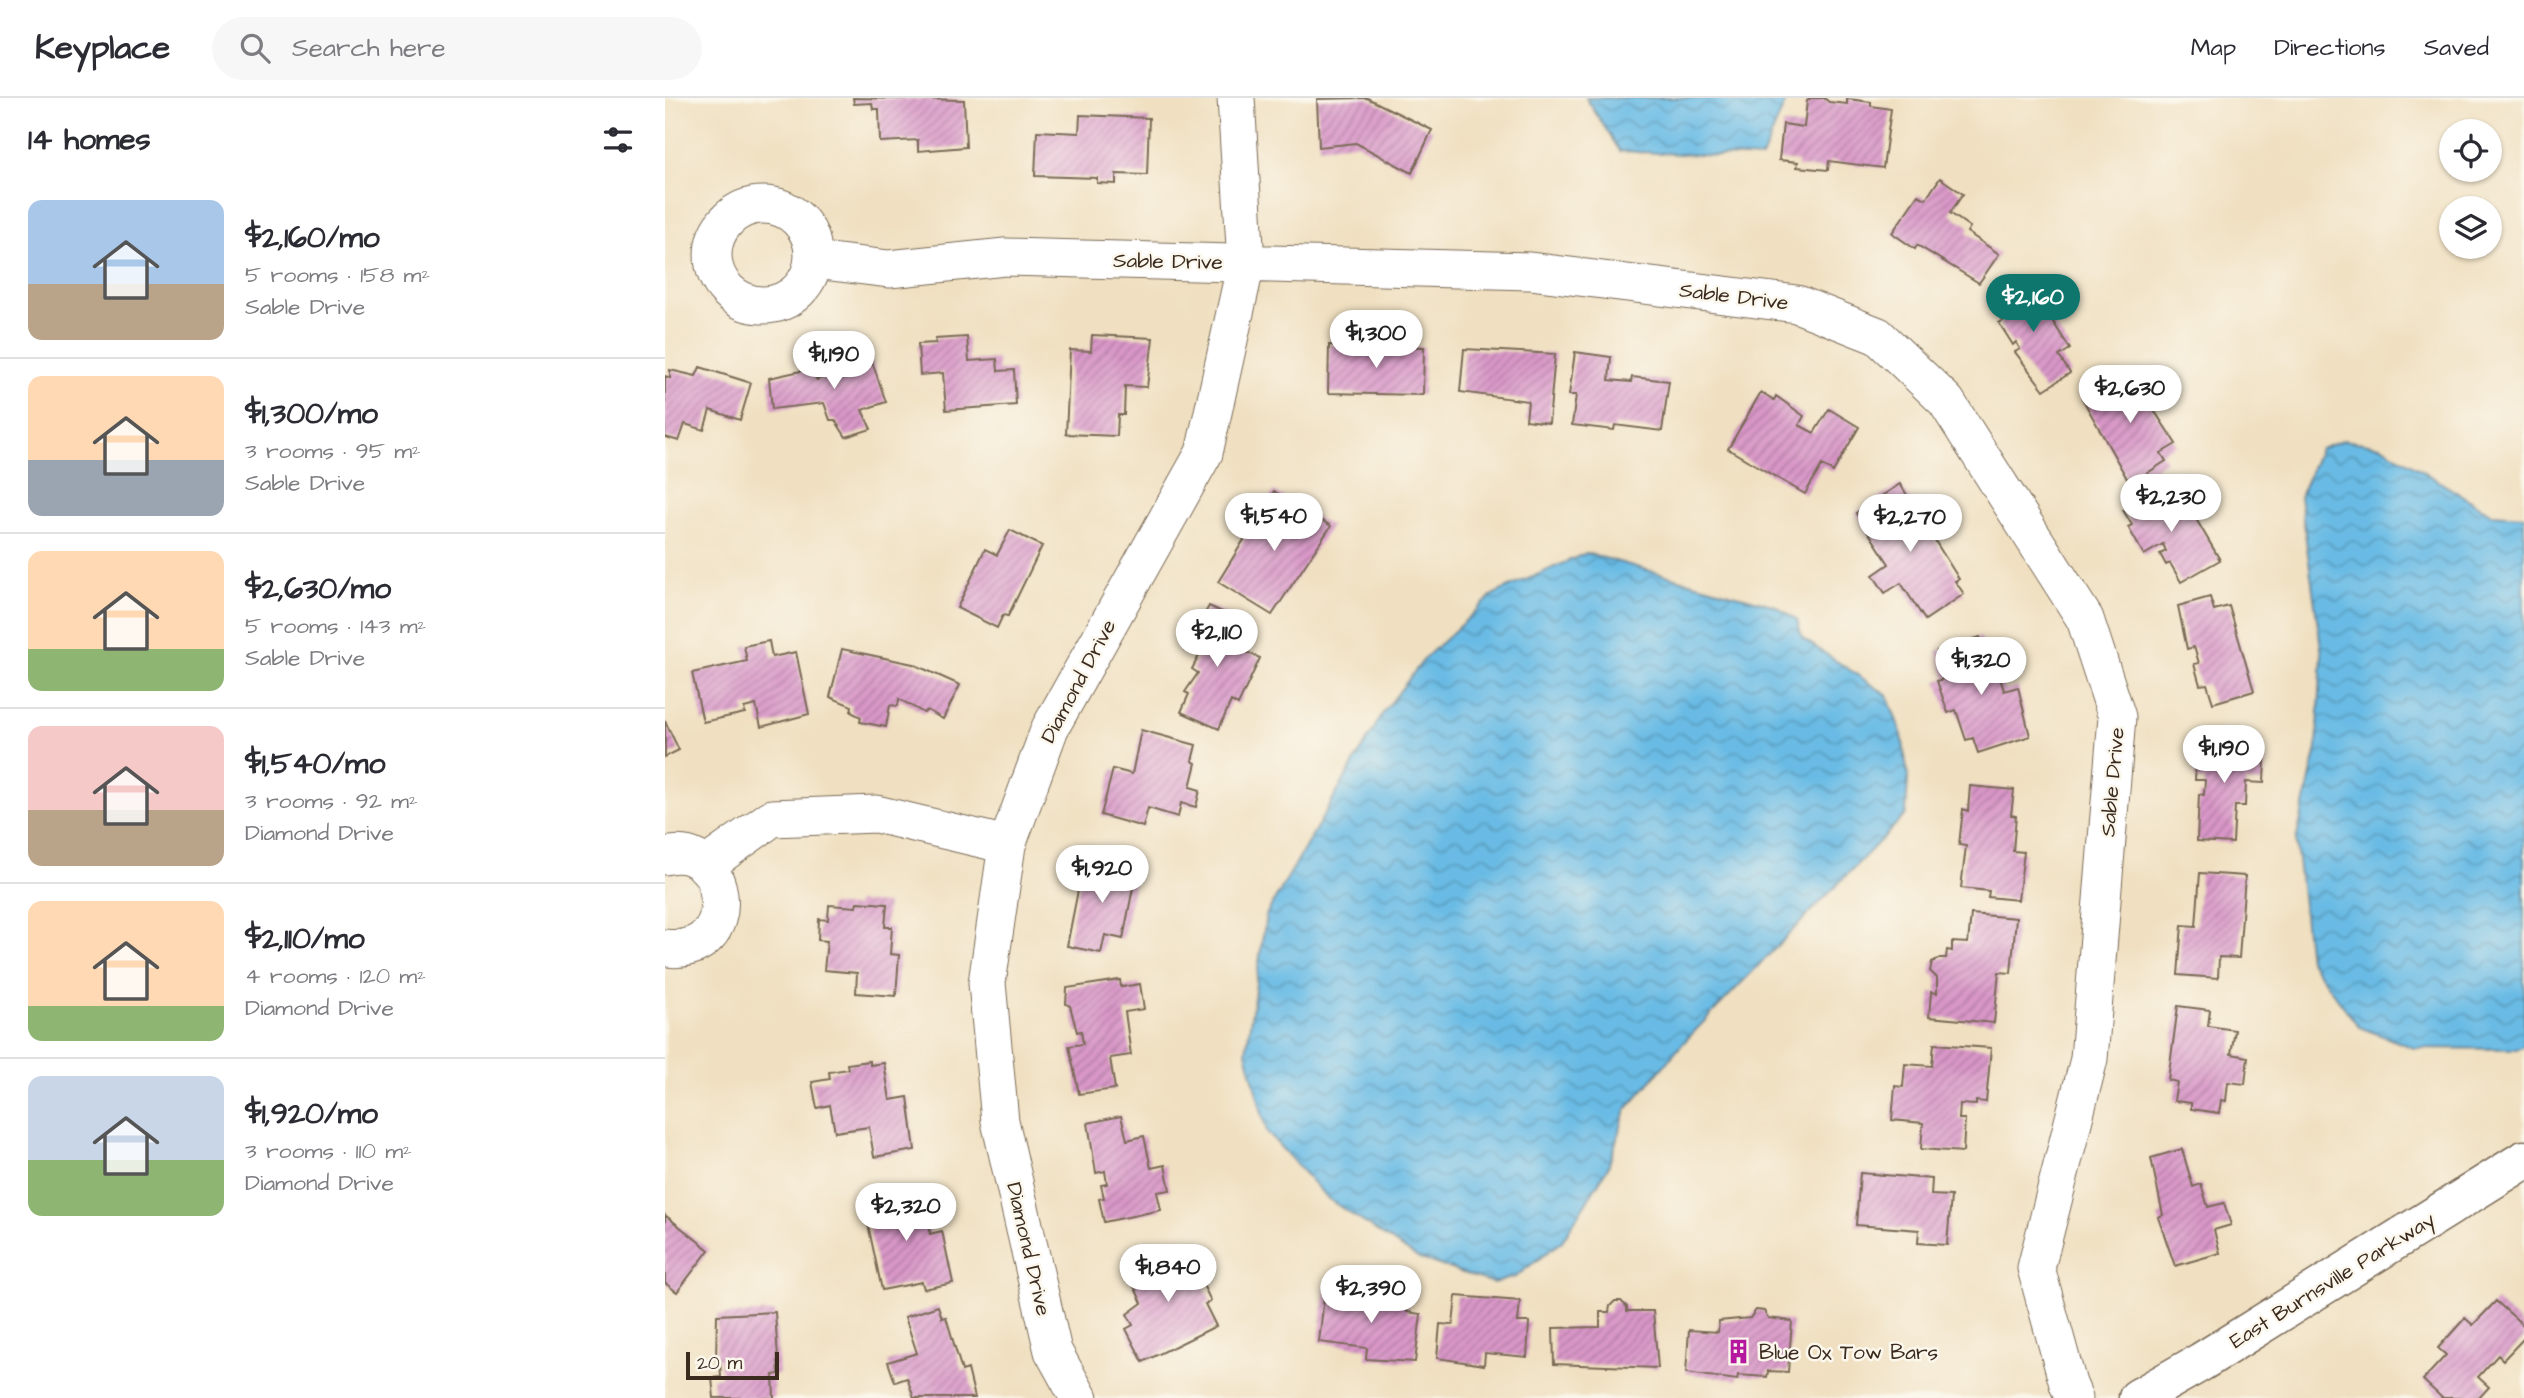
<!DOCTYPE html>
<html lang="en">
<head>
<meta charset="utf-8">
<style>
	body { margin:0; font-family:"Architects Daughter",sans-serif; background:#f7f7f7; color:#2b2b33; height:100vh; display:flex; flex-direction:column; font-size:26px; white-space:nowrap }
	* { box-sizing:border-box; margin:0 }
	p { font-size:23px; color:#7c7c81 }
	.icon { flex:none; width:38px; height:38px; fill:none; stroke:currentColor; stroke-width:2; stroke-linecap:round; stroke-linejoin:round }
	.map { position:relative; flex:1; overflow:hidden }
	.sheet { display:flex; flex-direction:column; background:#fff; width:665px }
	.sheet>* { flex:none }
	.controls { position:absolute; left:1774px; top:21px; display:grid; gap:14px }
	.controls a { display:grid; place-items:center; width:63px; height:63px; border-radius:50%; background:#fff; box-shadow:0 2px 5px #0004; font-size:35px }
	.scale { position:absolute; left:21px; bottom:18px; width:93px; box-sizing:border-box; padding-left:7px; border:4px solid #3b2a1e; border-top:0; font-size:19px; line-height:24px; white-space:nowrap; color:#3b2a1e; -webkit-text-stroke:5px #fbf7ec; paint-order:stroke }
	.price { position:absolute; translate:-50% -60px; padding:0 16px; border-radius:24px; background:#fff; color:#222; font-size:23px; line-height:46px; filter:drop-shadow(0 2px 4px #0008) }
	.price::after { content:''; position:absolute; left:50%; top:42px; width:21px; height:16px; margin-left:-10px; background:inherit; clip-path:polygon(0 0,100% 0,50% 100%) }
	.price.selected { background:#0f766e; color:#fff }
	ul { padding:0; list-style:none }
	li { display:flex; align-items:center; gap:21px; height:175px; padding:0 28px }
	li+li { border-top:2px solid #e1e1e2 }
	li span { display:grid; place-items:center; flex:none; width:196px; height:140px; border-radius:14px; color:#555 }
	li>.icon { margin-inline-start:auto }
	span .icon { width:84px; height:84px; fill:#fffc; stroke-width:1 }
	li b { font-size:30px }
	h2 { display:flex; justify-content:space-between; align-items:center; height:84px; padding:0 28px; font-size:30px }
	header { display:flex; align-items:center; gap:42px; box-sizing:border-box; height:98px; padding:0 35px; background:#fff; border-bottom:2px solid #e1e1e2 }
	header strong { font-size:33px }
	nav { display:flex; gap:38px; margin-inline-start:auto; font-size:24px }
	.search { width:490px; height:63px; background:#f7f7f7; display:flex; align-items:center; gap:18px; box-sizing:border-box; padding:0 24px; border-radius:38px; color:#7c7c81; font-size:26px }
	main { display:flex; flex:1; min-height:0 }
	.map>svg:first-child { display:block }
</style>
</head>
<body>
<header>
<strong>Keyplace</strong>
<div class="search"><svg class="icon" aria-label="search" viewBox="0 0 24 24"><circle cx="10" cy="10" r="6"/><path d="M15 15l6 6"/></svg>Search here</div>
<nav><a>Map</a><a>Directions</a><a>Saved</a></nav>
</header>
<main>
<section class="sheet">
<h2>14 homes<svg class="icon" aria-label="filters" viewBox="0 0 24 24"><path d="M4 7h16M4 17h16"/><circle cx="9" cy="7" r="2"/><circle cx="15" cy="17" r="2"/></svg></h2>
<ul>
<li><span style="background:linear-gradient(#a9c7e8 60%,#b9a48a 0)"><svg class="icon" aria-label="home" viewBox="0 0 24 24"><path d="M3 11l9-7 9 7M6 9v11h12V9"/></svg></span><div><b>$2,160/mo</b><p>5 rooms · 158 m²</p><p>Sable Drive</p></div></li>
<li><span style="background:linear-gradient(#ffd9b3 60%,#9aa5b1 0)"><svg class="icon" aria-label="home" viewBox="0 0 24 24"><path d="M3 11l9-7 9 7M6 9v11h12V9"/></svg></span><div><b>$1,300/mo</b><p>3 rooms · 95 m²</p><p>Sable Drive</p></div></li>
<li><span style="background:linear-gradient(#ffd9b3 70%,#8fb573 0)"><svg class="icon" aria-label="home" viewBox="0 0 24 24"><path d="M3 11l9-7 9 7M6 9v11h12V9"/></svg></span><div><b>$2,630/mo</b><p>5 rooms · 143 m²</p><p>Sable Drive</p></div></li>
<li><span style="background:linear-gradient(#f6c9c9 60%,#b9a48a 0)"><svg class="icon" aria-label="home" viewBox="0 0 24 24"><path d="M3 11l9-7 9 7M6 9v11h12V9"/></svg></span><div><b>$1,540/mo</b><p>3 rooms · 92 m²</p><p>Diamond Drive</p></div></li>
<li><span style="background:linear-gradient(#ffd9b3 75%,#8fb573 0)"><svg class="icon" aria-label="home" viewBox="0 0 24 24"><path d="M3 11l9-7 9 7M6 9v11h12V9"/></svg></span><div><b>$2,110/mo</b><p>4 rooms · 120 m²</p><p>Diamond Drive</p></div></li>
<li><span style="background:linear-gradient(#c9d6e8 60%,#8fb573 0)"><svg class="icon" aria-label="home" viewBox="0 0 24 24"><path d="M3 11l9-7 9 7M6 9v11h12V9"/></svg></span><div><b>$1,920/mo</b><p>3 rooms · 110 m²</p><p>Diamond Drive</p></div></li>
</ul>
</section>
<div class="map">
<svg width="1859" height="1300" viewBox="0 0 1859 1300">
	<defs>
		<pattern id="water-waves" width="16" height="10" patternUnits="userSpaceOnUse" patternTransform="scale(1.75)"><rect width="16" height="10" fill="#69bbe5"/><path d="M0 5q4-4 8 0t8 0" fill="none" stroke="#5898b9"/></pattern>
		<pattern id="building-hatch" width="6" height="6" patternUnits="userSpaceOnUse" patternTransform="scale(1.75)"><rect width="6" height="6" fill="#d997c8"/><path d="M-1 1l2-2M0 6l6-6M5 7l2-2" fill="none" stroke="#b17ba2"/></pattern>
	</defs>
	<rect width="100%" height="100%" fill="#fbf7ec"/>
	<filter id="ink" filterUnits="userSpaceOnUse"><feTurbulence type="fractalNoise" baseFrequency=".0143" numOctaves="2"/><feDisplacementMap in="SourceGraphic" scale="14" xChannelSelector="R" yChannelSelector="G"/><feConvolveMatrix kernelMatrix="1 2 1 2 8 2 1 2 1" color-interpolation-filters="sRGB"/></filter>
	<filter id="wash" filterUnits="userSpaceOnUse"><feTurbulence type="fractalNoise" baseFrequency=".00686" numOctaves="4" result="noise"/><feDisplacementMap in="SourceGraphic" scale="28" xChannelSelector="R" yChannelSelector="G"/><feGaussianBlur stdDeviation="1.57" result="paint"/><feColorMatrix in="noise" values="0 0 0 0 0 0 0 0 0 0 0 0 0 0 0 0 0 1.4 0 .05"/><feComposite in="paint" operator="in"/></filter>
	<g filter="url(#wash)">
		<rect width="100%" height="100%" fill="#f0e0c1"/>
		<!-- water -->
		<path fill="url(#water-waves)" stroke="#527282" stroke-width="2" d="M921,0H1122L1097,60L955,53Z
			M1679,342L1716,348L1827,416L1859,418V948L1854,951L1749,950L1694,929L1644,862L1631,743L1652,650L1657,557L1635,399L1655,351Z
			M921,455L1111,508L1132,522L1137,540L1222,597L1237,637L1243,679L1241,716L1020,943L961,1012L943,1069L897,1143L850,1179L828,1185L753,1160L662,1100L602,1034L581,954L601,817L718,615L760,560L829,496Z"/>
		<g id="blocks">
			<!-- building -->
			<path fill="url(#building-hatch)" d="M188,0L299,2L301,49L253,53V42L215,44L214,11H208L207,5L189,6Z
				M702,0L767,32L747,75L691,45L654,49L652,1Z
				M1146,0H1159L1164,4L1182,6V1L1206,4V8L1226,11L1218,70L1164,63L1163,72L1132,69L1133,64L1114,62L1118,26L1139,29L1142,3Z
				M415,17L484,20L482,77L451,76V86L432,85V80L370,78L372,33L414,35Z
				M1275,80L1298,96L1285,115L1305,129L1302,134L1334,156L1314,185L1252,147L1250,151L1227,135L1253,97L1261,101Z
				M1362,182L1405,251L1394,258L1405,275L1379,292L1350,254L1355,251L1351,244L1348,247L1334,225L1338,223L1327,205Z
				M427,237L488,240L482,289L460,288L459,317H453L452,338L401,336L405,252L426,253Z
				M302,239L304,263L332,261L333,273L349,272L351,307L281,312L278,275L255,277L253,246L271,245L270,241Z
				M664,247L759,249L758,297L663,295Z
				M799,251L890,256L884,325L861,322L863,303L795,294Z
				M203,252L221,304L197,312L206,331L181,339L170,322H165L159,305L107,311L104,280L145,271L152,282L159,279L156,271L160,263L169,260L174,262Z
				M910,254L946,259L944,282L966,284L967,279L1004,283L997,333L950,327L949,332L907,327L911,297H904Z
				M35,269L86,285L75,322L45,312L39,332L20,326L14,343L0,339V278L5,280V272L31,278Z
				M1454,276L1461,287L1476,277L1490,299L1483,303L1511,346L1496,355L1501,363L1465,386L1417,300Z
				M1096,294L1109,302L1111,298L1139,318L1134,327L1149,335L1164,311L1194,329L1168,374L1157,367L1140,396L1063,351Z
				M1235,386L1249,408L1244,411L1258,433L1262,430L1294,481L1290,483L1299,496L1260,522L1236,485L1220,495L1208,477L1224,466L1191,415Z
				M1493,392L1501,406L1517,397L1555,462L1516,484L1505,465L1501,467L1495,456L1501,453L1498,446L1479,457L1463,429L1467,427L1458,412Z
				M609,393L666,428L607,517L553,484Z
				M345,432L377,448L343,518L338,517L332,530L292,510L320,451L332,457Z
				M1545,499L1549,512L1564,508L1589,593L1548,605L1542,586L1535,587L1529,566L1534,565L1529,549L1522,551L1513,508Z
				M544,508L574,522L563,546L595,560L573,607L566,603L554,631L516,614L524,596L520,594L533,575L527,571L534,558L520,552Z
				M1315,539L1325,568L1335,565L1339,578L1335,579L1339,593L1353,589L1365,638L1313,655L1308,640L1301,642L1291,612L1283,615L1272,583L1281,580L1272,553Z
				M104,543L107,559L131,554L144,616L96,629L91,607L79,610L80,615L38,624L27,575L82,563L79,548Z
				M177,551L248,566L295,587L278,621L262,612L259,615L234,601L233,608L225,607L221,629L195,624L196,619L186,614L187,608L165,599Z
				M0,623L14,652L0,659Z
				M476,632L531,647L527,663L531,665L525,689L535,692L531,709L516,705L513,719L483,710L478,729L436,717L448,671L467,676Z
				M1538,638L1584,640L1583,659L1600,660L1599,685L1581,684L1580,708H1570L1568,745L1532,743L1534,696L1539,697L1540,682H1530L1531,663H1537Z
				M1305,688L1349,692L1346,717L1351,718L1348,753L1359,754L1353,802L1323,799L1324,793L1296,790L1301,748L1294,747L1298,711L1303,713Z
				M430,761L472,769L458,841L440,837L436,855L402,848L416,777L426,778L423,773L425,765Z
				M1535,775L1580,778L1574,860L1554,859L1553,880L1513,877L1517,827L1531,828Z
				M192,804L222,806L220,829H227L225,856L234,857L231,898L191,895L192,875L159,872L162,843L153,842L154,821L163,822L164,807L191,809Z
				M1306,816L1351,820L1346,875L1334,874L1329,925L1264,919L1266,894L1272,895V880L1265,873L1267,864L1275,860H1281L1282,852L1287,853V844L1303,845Z
				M455,882L456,889L475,886L479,911L460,914L466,957L445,960L450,991L414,996L404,948L418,946L416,933L412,934L405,908L401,906L402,890Z
				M1513,908L1545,912L1543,928L1570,932L1566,956L1583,959L1580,986L1563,984L1561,1003L1556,1002L1554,1015L1526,1011V1005L1509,1003L1512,984L1503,982Z
				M1269,946L1326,950L1321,1004L1311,1003V1007L1295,1006L1294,1021H1300L1298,1054L1256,1051L1258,1025L1227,1022L1230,988L1238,989L1240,966L1267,968Z
				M205,963V967L219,965L225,1002L243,999L250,1052L209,1059L204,1029L170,1034L165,1007L152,1010L147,984L165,981L164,974L183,971L182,966Z
				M456,1018L462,1042L479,1038L486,1070L500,1067L505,1092L492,1094L496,1112L439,1124L434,1101L439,1100L436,1087L442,1086L440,1073L431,1075L423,1025Z
				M1517,1051L1528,1089L1536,1086L1543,1109L1559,1105L1566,1127L1549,1132L1555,1155L1510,1168L1493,1119L1498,1117L1486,1060Z
				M1195,1075L1267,1081L1266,1097L1286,1098L1282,1147L1253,1145L1254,1132L1191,1127Z
				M251,1092L255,1117L261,1116L265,1136L277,1133L288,1185L259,1191L257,1184L217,1192L198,1103Z
				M0,1117L44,1152L12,1194L0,1185Z
				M509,1149L519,1169L533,1162L542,1182L537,1185L546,1203L540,1206L551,1228L478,1264L461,1231L468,1227L462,1216L477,1205L462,1173Z
				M660,1191L743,1201L742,1214L756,1216L750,1264L701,1261L702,1250L654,1244Z
				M791,1198L855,1203L853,1224H864L862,1259L820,1255L819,1267L772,1260L775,1226L788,1227Z
				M950,1203H956L962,1209V1213H988L993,1270L889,1266L888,1230L935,1229V1214H944L945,1208Z
				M1831,1203L1859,1228V1240L1838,1262L1833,1257L1813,1279L1824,1289L1814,1300H1777L1758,1282L1781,1257L1773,1250L1800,1220L1808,1227Z
				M273,1208L277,1220L281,1219L297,1273L303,1271L310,1300H249L242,1280L230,1284L223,1264L252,1255L240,1219Z
				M1091,1212L1099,1213L1103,1220L1127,1223L1123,1274L1103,1273L1102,1279L1073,1277L1072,1282L1021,1275L1024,1232L1053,1234L1054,1223L1085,1220Z
				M110,1214L114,1276L108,1277L109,1300H49L47,1280L56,1279L55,1261H51L52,1217Z"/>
		</g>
	</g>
	<g filter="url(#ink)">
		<use href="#blocks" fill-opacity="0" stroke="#7a6a57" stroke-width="2"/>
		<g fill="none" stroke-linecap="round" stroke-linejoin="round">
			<defs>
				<path id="minor" d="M48 157a50 50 0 1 1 100 0a50 50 0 1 1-100 0Z
					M149,162L224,171L340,159L865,173L1132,206L1213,238L1281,303L1420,521L1452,619L1424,961L1371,1170L1403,1286L1409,1300
					M0,758C65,740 80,860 0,850
					M40,768L107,720L211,716L342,747
					M414,1300L388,1253L335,1023L322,885L342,747L385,630L539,355L581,165L571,0"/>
				<path id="tertiary" d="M1473,1300L1536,1264L1859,1062"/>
			</defs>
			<!-- minor casing -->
			<use href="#minor" stroke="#7a6a57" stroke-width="39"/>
			<!-- tertiary casing -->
			<use href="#tertiary" stroke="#7a6a57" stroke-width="41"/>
			<!-- minor -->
			<use href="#minor" stroke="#fff" stroke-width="37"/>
			<!-- tertiary -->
			<use href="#tertiary" stroke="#fff" stroke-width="38"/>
		</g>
	</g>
	<!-- icons -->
	<defs>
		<symbol id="building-bare" viewBox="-9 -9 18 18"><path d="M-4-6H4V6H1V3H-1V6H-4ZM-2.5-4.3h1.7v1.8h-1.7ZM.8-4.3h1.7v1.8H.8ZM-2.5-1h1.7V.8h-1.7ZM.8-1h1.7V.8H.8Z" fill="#b5179e" stroke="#fbf7ec" stroke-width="2.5" paint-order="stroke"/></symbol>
	</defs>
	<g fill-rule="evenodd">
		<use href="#building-bare" x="1056" y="1236" width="35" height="35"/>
	</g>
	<g text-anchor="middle" stroke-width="5" stroke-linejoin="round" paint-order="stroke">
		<!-- street labels -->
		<g font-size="21" fill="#3b2a1e" stroke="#fbf7ec">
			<text transform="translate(503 163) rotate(1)" y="7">Sable Drive</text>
			<text transform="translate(1069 198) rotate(7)" y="7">Sable Drive</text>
			<text transform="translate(413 583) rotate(-62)" y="7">Diamond Drive</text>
			<text transform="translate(1447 684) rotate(-85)" y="7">Sable Drive</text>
			<text transform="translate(364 1151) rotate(77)" y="7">Diamond Drive</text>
			<text transform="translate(1667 1182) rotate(-32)" y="7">East Burnsville Parkway</text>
		</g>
		<!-- poi labels -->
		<g font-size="21" fill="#3b2a1e" stroke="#fbf7ec" text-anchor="start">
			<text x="1094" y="1261">Blue Ox Tow Bars</text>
		</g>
	</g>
</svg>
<div class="controls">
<a><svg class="icon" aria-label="locate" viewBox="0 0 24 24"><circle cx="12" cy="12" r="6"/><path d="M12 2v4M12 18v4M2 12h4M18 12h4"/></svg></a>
<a><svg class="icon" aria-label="layers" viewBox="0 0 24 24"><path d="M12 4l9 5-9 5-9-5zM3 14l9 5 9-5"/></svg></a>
</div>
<div class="scale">20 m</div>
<b class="price selected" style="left:1368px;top:236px">$2,160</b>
<b class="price" style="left:711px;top:272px">$1,300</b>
<b class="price" style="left:169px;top:293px">$1,190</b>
<b class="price" style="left:1465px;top:327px">$2,630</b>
<b class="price" style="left:1506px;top:436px">$2,230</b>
<b class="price" style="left:609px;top:455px">$1,540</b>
<b class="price" style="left:1245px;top:456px">$2,270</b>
<b class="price" style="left:552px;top:571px">$2,110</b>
<b class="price" style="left:1316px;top:599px">$1,320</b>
<b class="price" style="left:1559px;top:687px">$1,190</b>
<b class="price" style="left:437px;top:807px">$1,920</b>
<b class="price" style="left:241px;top:1145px">$2,320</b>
<b class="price" style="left:503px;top:1206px">$1,840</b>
<b class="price" style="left:706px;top:1227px">$2,390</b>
</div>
</main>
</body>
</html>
